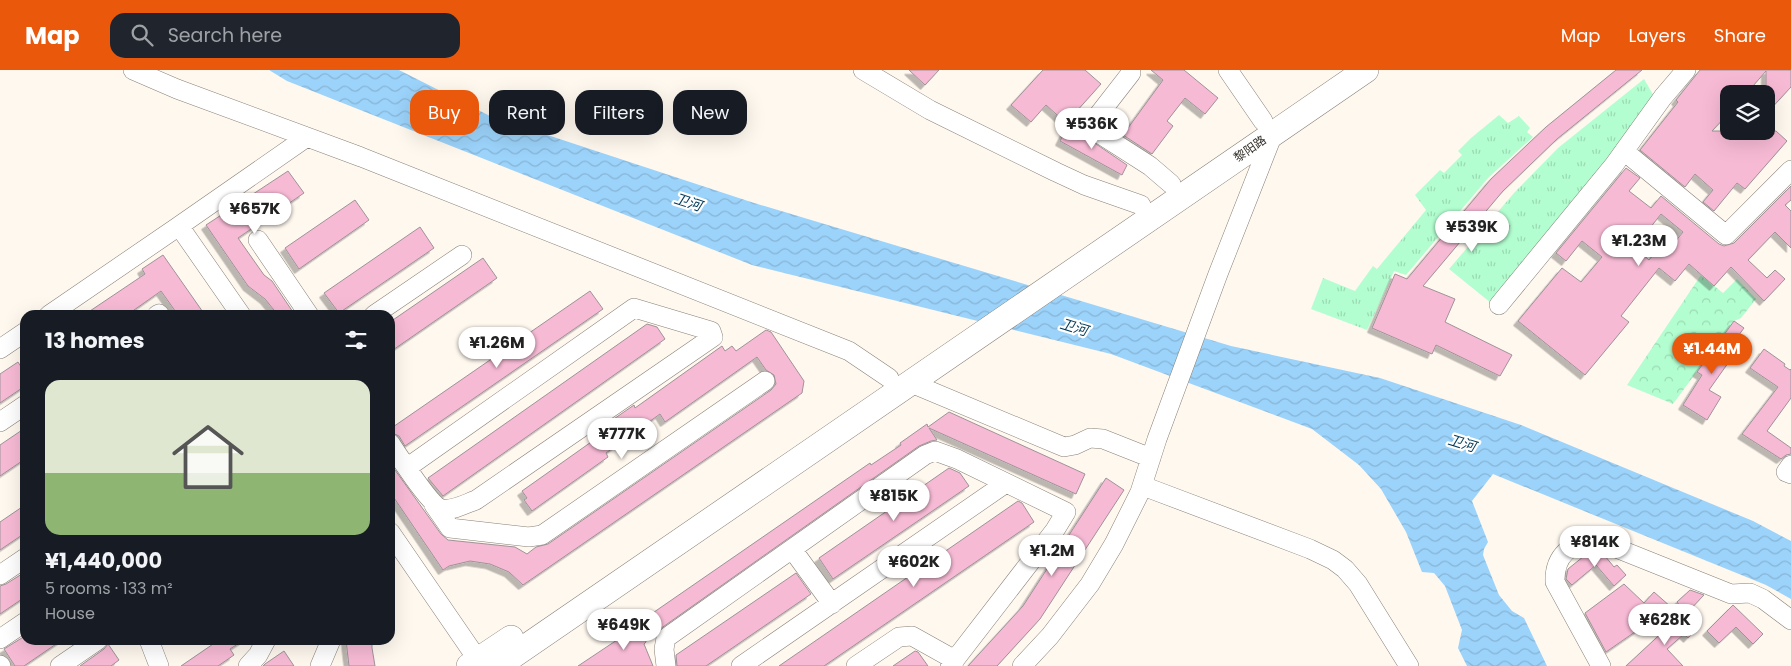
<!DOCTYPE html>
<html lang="en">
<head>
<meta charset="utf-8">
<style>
	body { margin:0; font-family:Poppins,"Noto Sans SC",sans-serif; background:#20242c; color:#f1f3f6; height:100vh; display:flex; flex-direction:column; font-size:19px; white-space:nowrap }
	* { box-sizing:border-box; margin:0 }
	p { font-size:16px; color:#9ea1a6 }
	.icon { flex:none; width:28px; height:28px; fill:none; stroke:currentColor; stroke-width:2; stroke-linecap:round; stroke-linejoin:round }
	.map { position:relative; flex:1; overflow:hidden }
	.drawer { position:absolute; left:20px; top:240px; width:375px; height:335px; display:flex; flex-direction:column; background:#171b24; border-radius:15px; box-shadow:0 5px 20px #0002 }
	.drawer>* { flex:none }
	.top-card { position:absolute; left:410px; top:20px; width:475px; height:45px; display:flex; gap:10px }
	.fabs { position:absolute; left:1720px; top:15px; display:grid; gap:10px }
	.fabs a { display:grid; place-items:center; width:55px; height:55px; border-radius:10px; background:#171b24; box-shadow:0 5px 20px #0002; font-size:25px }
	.price { position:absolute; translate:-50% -42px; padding:0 11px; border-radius:18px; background:#fff; color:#222; font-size:16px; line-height:32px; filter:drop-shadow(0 1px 2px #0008) }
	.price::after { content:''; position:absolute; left:50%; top:30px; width:15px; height:11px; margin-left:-8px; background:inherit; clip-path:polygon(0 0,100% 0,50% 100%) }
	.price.on { background:#ea580c; color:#fff }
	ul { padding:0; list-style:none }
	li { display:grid; align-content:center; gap:10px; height:265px; padding:0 25px }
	li span { display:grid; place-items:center; height:155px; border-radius:15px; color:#555 }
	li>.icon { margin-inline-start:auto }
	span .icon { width:90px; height:90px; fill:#fffc; stroke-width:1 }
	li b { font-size:21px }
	h2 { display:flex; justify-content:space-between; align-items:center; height:60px; padding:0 25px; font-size:21px }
	.chip { padding:0 18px; border-radius:15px; background:#171b24; box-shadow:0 5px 20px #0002; font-size:18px; line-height:45px }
	.chip.on { background:#ea580c; color:#fff }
	header { display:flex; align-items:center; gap:30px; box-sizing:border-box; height:70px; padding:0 25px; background:#ea580c; color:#fff }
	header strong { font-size:24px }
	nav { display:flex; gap:28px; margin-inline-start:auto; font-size:18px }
	.search { width:350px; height:45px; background:#20242c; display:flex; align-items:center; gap:12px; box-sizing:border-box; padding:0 18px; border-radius:15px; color:#9ea1a6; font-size:19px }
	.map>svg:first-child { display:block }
</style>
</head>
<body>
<header>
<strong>Map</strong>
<div class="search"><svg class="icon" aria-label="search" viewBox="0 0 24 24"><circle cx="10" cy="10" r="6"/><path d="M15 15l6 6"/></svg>Search here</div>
<nav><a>Map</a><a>Layers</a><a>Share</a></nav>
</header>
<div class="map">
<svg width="1791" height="596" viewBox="0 0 1791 596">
	<defs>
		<pattern id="grass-tufts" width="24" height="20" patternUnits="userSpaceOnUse" patternTransform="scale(1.25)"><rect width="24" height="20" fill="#b3fed0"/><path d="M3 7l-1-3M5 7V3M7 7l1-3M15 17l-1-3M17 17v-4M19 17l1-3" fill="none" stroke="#9adab3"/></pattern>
		<pattern id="forest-crowns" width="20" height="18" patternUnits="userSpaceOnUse" patternTransform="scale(1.25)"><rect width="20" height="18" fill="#b3fed0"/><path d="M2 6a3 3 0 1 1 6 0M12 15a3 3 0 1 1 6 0" fill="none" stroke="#9adab3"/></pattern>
		<pattern id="water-waves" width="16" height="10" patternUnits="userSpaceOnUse" patternTransform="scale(1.25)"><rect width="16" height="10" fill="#9cd3fa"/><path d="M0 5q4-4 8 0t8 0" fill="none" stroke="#87b5d6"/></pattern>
		<filter id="shadow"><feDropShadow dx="-4.5" dy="4.5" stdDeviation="0" flood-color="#0004"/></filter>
	</defs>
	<rect width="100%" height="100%" fill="#fff8ef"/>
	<!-- grass -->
	<path fill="url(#grass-tufts)" d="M1644,9L1655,28L1591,111L1491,233L1449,199L1514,123L1558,78Z
		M1499,45L1508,53L1519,46L1530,58L1527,62L1533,67L1489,107L1406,205L1394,201L1367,260L1311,239L1323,208L1355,221L1373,196L1377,199L1426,140L1415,125L1440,100L1444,103L1462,85L1458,81L1471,68Z"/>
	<!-- forest -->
	<path fill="url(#forest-crowns)" d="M1701,205L1723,223L1737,209L1756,229L1741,248L1734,251L1673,334L1627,315Z"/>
	<!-- water -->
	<path fill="url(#water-waves)" d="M269,0H399L490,46L751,132L1231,276L1380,308L1521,355L1753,451L1791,471V529L1766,515L1493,404L1472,431L1488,472L1484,479L1483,485L1499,525L1512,541L1524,548L1547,596H1467L1458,578L1462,560L1445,516L1434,503L1422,502L1406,462L1381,419L1359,395L1312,359L1111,284L752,195L287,11Z"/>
	<!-- building -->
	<path fill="#f7bad5" stroke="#9f9298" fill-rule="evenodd" filter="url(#shadow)" d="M909,0H939L925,15Z
		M1043,0H1085L1101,14L1066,53L1046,35L1031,52L1011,35Z
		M1151,0H1184L1218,28L1205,44L1185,28L1167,51L1173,56L1152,84L1120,63L1125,56L1128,58L1163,10Z
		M1616,0H1642L1557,69L1503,121L1423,216L1455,229L1445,252L1512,285L1500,306L1436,275L1432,284L1372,258L1395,204L1407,209L1491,109L1546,57Z
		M1700,0H1791V17L1766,44V1L1746,24H1729V43L1712,61H1776L1787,71L1745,119L1737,113L1714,141L1703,132L1713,120L1695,104L1685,117L1640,80L1678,32L1676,30Z
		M1068,55L1127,95L1122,105L1060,71Z
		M1626,98L1640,108L1629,121L1651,138L1661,126L1719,174L1724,176L1734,173L1791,116V130L1785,135L1791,141V178L1775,162L1748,190L1767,208L1775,200L1785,209L1764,231L1731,197L1714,216L1689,194L1675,211L1659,198L1621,246L1629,252L1585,305L1518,251L1562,198L1581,212L1602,187L1582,171L1566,191L1556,183ZM1661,144L1683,162L1666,183L1659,178L1649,190L1632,175L1648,156L1650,158Z
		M288,101L304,123L238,168L264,205L272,211L295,245H278L265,229L248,216L206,155Z
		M355,130L369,150L299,199L285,178Z
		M420,157L434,178L339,243L324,223Z
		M163,185L205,245H178L161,221L127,245H84L145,204L142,199Z
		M483,188L497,208L390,282V252Z
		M590,221L603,239L405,376L399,366L390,362V359Z
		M1734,251L1744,258L1727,281L1733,286L1709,320L1721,327L1707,350L1683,335L1702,305L1697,302Z
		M647,254L657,257L665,269L443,426L428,408Z
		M766,260L771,262L804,311L802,323L523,515L509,502L490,494L470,491L449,496L443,500L390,422V393L441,464L448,470L515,477L527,484L536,477L548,474L771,320L776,314L774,305L766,300L757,287L665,352L660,344L606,383L608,387L532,441L524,430L527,428L522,421L601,365L598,360L634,335L635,338L722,276L725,281L732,276L736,281Z
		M1764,279L1785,294L1784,296L1790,300L1791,299V328L1767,361L1791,378V384L1786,385L1781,389L1742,364L1778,317L1750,298Z
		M18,292L25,303V316L0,333V304Z
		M949,342L1085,404L1076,424L929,358L937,370L931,371L919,376L660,559L655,565L644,549L870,393L871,395L901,375L900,373L910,366L927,354L928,357Z
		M25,358V389L0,406V375Z
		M949,398L960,403L969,416L833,509L819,488Z
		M1106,408L1124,420L1040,549L997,596H968L1023,536Z
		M1018,431L1022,433L1034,452L824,596H779Z
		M25,435V463L0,480V452Z
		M1589,482H1595L1605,486L1614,497L1617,495L1626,505L1614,516L1596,495L1572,515L1566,509L1568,499Z
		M25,502V527L0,544V516L6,514Z
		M796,503L811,524L706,596H677L676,585Z
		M1624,514L1644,533L1654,522L1671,537L1606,582L1585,543Z
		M1690,520L1704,525L1686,544L1677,532Z
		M1733,535L1763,564L1753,574L1736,557L1719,573L1707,561Z
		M1682,544L1697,558L1688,568L1684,564L1667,579L1683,596H1626Z
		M641,551L646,572L644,574L653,596H578L620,568L619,567Z
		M25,566V570H62L24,596H15L4,579Z
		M219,570H244L230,579L234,585L218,596H181Z
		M346,570H372V578L375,596H349Z
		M108,574L119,590L111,596H80L104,579Z
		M284,581L294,596H263L265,594Z
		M915,581L918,582L928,596H893Z"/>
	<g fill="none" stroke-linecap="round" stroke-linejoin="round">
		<defs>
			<path id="minor" d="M133,0L177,19L361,87L849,281L889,308
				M863,0L930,40L1056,102L1084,115L1141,135
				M1228,0L1263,51
				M1131,3L1089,57L1150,96L1171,114
				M1624,81L1726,165L1791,100
				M179,156L307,67
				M258,170L309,245
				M1499,235L1614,95L1663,27L1686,0
				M49,245L179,156L241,245
				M157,245L159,244L160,245
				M374,245L462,185
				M0,279L25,262
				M911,313L1064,377L1075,375L1090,368L1103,369L1151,388
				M0,352L25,335
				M390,373C398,385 431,436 442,439C453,441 465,434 476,430L713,267L711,261L634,238L408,397
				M1791,395L1786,402L1791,404
				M1143,416L1310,479L1333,490L1345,499L1358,514L1409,596
				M434,435L450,458L529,467L542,465L765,311
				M390,462L478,590
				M792,479L832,534
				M0,505L25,488
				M0,569L25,552
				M149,570L159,596
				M0,595L1,596
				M60,596L98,570
				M248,596L258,585L266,570
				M320,596L331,570
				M666,596L664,579L666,568L925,385L935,381L957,389L1066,442L1055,460L950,596
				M741,596L1006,413
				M856,596L899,567L912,566L955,590
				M1022,596L1050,566L1090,514L1114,474L1140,422L1157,369L1218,204L1273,64
				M1601,596L1555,512C1554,486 1571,472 1596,470L1731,524L1750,523L1763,529L1791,550"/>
			<path id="major" d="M469,596L511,568
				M498,596L1366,0"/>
		</defs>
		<!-- minor casing -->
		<use href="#minor" stroke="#888177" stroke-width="20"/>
		<!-- major casing -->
		<use href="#major" stroke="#888177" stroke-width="26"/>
		<!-- minor -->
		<use href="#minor" stroke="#fff" stroke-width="19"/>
		<!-- major -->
		<use href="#major" stroke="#fff" stroke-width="25"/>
	</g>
	<g text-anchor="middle" stroke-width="4.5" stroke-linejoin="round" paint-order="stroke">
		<!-- street labels -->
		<g font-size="12" fill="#322f2a" stroke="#fff">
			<text transform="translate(1250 79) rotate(-35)" y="4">黎阳路</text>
		</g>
		<!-- water labels -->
		<g font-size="14" font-style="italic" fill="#003a59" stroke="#fff">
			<text transform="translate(688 132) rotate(18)" y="5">卫河</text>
			<text transform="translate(1074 257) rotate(17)" y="5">卫河</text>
			<text transform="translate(1462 373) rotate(17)" y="5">卫河</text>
		</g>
	</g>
</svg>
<div class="fabs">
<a><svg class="icon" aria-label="layers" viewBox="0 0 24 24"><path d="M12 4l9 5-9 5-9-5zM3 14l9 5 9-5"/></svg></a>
</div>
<b class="price" style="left:1092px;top:80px">¥536K</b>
<b class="price" style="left:255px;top:165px">¥657K</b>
<b class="price" style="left:1472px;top:183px">¥539K</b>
<b class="price" style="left:1639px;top:197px">¥1.23M</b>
<b class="price" style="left:497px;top:299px">¥1.26M</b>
<b class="price on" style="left:1712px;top:305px">¥1.44M</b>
<b class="price" style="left:622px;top:390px">¥777K</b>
<b class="price" style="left:894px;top:452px">¥815K</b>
<b class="price" style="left:1595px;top:498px">¥814K</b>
<b class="price" style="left:1052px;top:507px">¥1.2M</b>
<b class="price" style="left:914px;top:518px">¥602K</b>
<b class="price" style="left:1665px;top:576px">¥628K</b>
<b class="price" style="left:624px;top:581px">¥649K</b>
<div class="top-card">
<a class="chip on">Buy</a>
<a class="chip">Rent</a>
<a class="chip">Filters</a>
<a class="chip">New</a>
</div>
<section class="drawer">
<h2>13 homes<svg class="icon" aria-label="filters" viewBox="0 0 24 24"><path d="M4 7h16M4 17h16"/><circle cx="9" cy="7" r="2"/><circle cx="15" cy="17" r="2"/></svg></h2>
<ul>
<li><span style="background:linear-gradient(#dfe7d0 60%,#8fb573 0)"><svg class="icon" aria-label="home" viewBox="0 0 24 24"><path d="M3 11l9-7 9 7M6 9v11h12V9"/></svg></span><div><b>¥1,440,000</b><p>5 rooms · 133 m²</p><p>House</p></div></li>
</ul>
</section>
</div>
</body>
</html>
